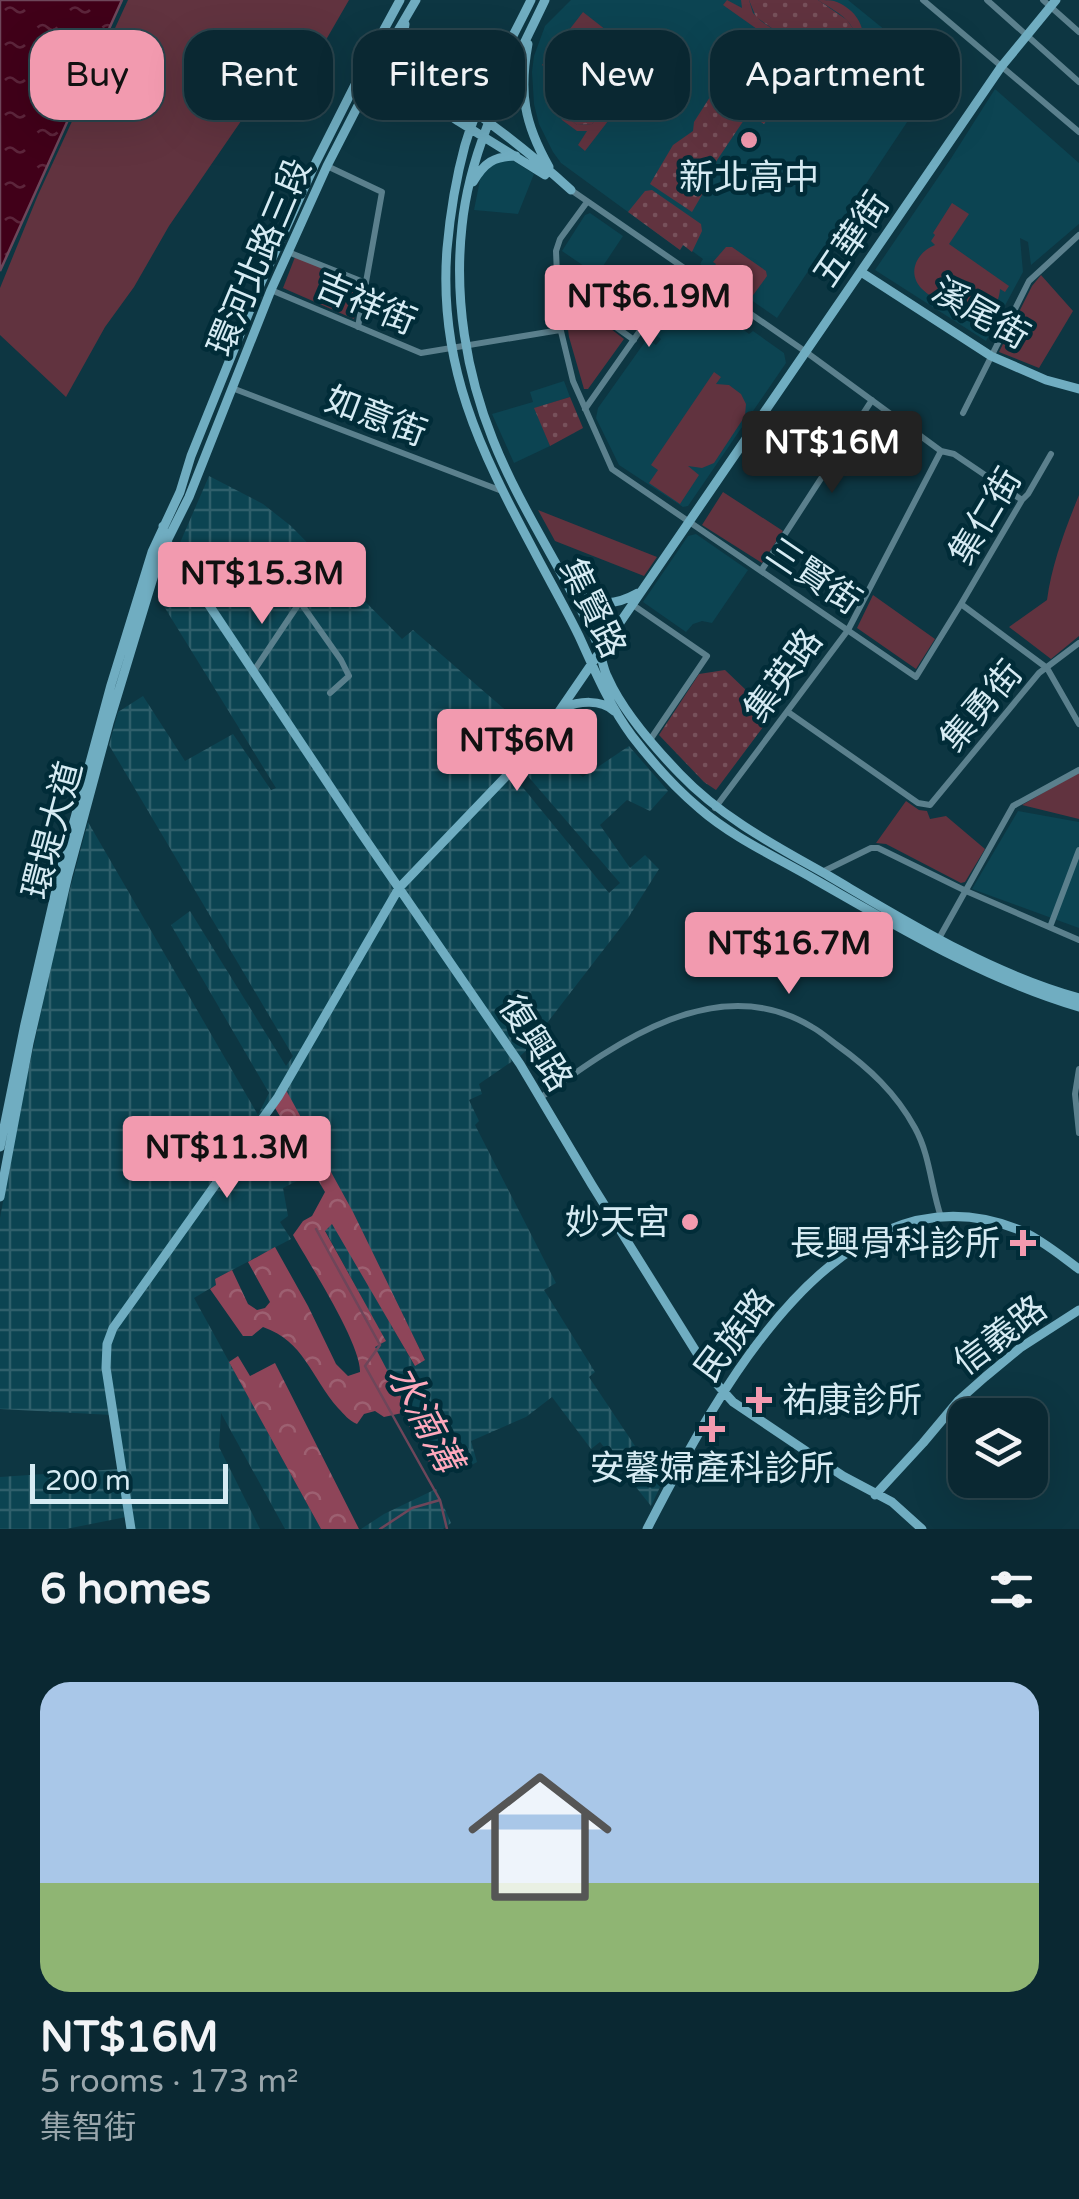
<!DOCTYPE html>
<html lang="en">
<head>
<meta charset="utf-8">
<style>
	body { margin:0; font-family:"Varela Round","Noto Sans TC",sans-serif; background:#13303a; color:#f1f3f6; height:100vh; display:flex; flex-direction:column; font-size:38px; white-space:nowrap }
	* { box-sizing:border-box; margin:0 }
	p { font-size:32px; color:#99a6ac }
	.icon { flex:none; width:55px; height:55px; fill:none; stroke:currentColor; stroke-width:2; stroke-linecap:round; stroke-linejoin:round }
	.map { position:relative; height:1529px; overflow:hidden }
	.drawer { display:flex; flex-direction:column; background:#0a2832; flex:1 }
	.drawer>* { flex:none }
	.guide { position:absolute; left:30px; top:30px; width:1020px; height:90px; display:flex; gap:20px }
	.fabs { position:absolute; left:948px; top:1398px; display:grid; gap:20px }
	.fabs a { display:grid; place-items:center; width:100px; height:100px; border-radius:20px; background:#0a2832; box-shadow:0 10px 40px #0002,0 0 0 2px #2a444d; font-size:50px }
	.scale { position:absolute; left:30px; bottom:25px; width:198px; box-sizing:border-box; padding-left:10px; border:5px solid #d6ebf3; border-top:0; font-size:28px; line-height:35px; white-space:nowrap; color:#d6ebf3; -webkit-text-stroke:8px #012c38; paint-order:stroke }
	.price { position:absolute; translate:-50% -85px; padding:0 22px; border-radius:10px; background:#f29aaf; color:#111; font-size:32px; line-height:65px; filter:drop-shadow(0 2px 5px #0008) }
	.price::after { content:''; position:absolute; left:50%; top:60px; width:30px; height:22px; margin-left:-15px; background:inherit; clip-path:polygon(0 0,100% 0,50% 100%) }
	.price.active { background:#222; color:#fff }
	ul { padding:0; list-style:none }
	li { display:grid; align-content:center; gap:20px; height:530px; padding:0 40px }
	li span { display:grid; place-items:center; height:310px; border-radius:30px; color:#555 }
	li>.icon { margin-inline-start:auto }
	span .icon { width:180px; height:180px; fill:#fffc; stroke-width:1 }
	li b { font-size:42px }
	h2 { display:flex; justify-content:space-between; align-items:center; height:120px; padding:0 40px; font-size:42px }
	.pill { padding:0 35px; border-radius:30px; background:#0a2832; box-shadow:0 10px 40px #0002,0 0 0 2px #2a444d; font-size:35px; line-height:90px }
	.pill.active { background:#f29aaf; color:#111 }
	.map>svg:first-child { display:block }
</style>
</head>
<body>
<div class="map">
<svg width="1079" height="1529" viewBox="0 0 1079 1529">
	<defs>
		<pattern id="industrial-grid" width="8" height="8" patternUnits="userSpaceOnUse" patternTransform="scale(2.5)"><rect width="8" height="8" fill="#0c4452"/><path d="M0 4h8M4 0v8" fill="none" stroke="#2f5f6b"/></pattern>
		<pattern id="grass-dots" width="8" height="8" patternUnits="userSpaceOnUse" patternTransform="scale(2.5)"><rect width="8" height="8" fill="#61333f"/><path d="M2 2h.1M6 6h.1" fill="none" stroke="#77515b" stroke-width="1.8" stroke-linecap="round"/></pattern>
		<pattern id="forest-crowns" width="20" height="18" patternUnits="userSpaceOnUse" patternTransform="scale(2.5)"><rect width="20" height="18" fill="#8e4559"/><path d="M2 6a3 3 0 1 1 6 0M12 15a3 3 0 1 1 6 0" fill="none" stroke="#9d6071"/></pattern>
		<pattern id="water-ripples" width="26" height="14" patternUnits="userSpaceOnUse" patternTransform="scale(2.5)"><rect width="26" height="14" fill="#410019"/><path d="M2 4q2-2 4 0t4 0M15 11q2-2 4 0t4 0" fill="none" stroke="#5c253b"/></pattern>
	</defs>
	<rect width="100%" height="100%" fill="#0d3642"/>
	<!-- built -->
	<path fill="#0c4452" d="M571,0H848L939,74L777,318L700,264L703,259L684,245L680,250L561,163L553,152L539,124L534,104L532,72L534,56L545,26Z
		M451,38L493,57L482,76L475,81L450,83L431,71Z
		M995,89L1079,163V224L1031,265L1028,242L1020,238L1023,272L986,341L875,270L950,160Z
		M501,160H512L534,174L518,214L474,210L481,175L485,169Z
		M590,213L623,236L597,275L562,251L585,215Z
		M688,287L733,319L732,321L749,334L753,331L784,353L786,363L688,506L683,507L619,465L596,418L598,408L647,339L656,345L661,339L652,332L683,288Z
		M564,381L570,397L535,408L550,446L514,463L492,414L533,402L530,392Z
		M696,534L748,570L712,623L702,621L693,624L686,632L643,602L688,536Z
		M1018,811L1079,822V928L972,889Z"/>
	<!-- industrial -->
	<path fill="url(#industrial-grid)" d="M209,476L263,504L291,526L402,639L413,630L526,728L532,736L507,768L609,893L620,883L520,767L535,748L561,771L568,766L583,777L629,746L668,791L650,811L627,800L600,825L630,868L645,855L659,869L628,918L547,1023L534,1044L520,1056L479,1084L482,1094L469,1100L479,1121L475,1125L556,1283L544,1290L595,1372L589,1377L661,1485L651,1506L600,1442L591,1449L552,1397L526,1417L471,1441L477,1462L468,1467L458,1447L435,1462L374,1347L385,1340L325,1230L333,1223L414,1365L425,1359L286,1091L267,1120L299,1180L283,1188L288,1216L280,1222L291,1239L215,1279L216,1285L194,1298L321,1529H285L221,1413L219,1447L260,1529H126L128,1528L126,1517L66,1529H0V1477L118,1469L112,1415L0,1409V1218L26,1081L59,930L88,822L258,1115L269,1093L171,925L190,911L286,1066L293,1056L109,745L118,712L143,696L185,761L233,734L271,790L276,788L160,600L176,552Z
		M436,1489L451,1523L443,1529H361L384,1514Z"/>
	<!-- grass -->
	<path fill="url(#grass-dots)" d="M749,0H818L847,20L854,30L855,41L852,52L839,62H821L756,17Z
		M606,58C622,59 630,71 625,87L592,124L577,125L566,116L565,100L595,62Z
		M731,64L777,97L770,105L775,109L764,124L748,114L701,184L706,188L692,212L650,184L673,145L693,131L694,122Z
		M652,190L701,224L702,231L692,252L683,245L680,250L628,212L645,191Z
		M570,397L583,428L550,446L534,408Z
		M725,670L772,715L716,790L704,782L659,735L699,674Z"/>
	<!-- forest -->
	<path fill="url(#forest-crowns)" d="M286,1090L353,1212L425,1360L415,1366L332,1224L325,1231L386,1341L375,1347L435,1462L430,1464L402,1413L384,1417L375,1411L364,1414L357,1424C348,1420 345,1415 338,1408C311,1377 304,1341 263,1327L252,1336H243L210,1289L216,1285L215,1279L232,1270L248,1304L257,1310L265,1308L270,1302L248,1262L275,1247L308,1306L336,1364L348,1376L360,1372C361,1344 309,1263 293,1235L303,1221L312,1216L325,1192L275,1108Z
		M238,1356L250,1376L275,1363L359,1529H321L229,1362Z"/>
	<!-- park -->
	<path fill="#61333f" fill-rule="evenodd" d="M128,0H349L308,71L297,76L276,70L169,226L134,287L105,327L66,397L0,335V288L38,195Z
		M727,0L742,8L741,0H749L753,13L761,21L821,62C843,67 867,46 850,24C843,14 828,7 818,0C821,0 832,0 834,1C872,14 874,61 834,71L838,76L833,83L723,5Z
		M583,12L606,30L565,83L542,65Z
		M611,51L627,57L634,76L647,59L652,64L585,151L578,145L587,131H577L562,120L557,111L559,97L593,55ZM606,58C653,66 606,108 592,124L577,125L566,116L565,100L595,62Z
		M952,203L969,214L949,244L1009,286L1005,292L1000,289C999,308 984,326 962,317C955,314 948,308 942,303C936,299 928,295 922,289C906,273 917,252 935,245L931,241L935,235L933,233Z
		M726,247H732L766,271L767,276L751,298L712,270L716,264L713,262Z
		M295,257L360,283L354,319L283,288Z
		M1041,275L1073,311L1039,368L999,352L1032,286Z
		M563,292L624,339L588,389H584L569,337Z
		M714,372L721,377L716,384L729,385L741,394L746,404L745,416L714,463L702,468L688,466L699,475L680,504L649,483L658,470L651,465Z
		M723,492L783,531L762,563L702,525Z
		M1079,495V636L1051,659L1009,627L1047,600C1052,563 1065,530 1079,495Z
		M538,510L657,557L644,576L555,541Z
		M873,595L935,639L916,669L857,628Z
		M1079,772V819L1022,805Z
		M906,801L919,810L927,811L930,819L946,816L985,849L965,882L961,883L886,844L876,843Z"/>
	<!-- water -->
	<path fill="url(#water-ripples)" stroke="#6e465a" stroke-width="2.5" d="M0,0H122L0,271Z"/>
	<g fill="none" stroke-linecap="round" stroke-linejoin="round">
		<!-- stream -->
		<path stroke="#6e465a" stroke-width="2.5" d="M316,1229L380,1345L365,1366L440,1500L447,1529
			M380,1529L412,1508L440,1500"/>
		<!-- street -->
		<path stroke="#5b808d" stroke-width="6" d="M923,0L1079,132
			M987,0L1079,82
			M1043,0L1079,32
			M327,166L382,192L358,327
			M571,190L806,352L941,451L954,454L1022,500
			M587,202L560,239L556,251L559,323L573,381L612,469L916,677L961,604L1047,668L1079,724
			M288,252L366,283
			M556,284L634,340
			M271,290L421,353L560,330
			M232,388L502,491
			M585,409L684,268
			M963,413L1029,281L1079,235
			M761,571L872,400
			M961,604L1022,500L1028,494L1051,454
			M633,605L707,656L650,740
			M253,672L300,602L341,660L349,676L330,693
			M788,712L918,803L930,805L1039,673L1079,643
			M715,808L848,630L941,451
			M822,872L871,848H878L966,891L1079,940
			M1050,927L1079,850
			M938,940L1013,806L1079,770
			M1079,1069L1075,1094L1079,1133
			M540,1098C616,1043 717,969 812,1027C821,1032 829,1039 837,1045C869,1068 896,1093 915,1128C930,1155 931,1188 941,1217"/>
		<!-- secondary -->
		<path stroke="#70adc1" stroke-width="9" d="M531,0C508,47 480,95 465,145C456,178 450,215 447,249C438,365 480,450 533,549C548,578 565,607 579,636C595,671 609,705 632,736C652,762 674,787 699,808C732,837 776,857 814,879C900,928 984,979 1079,1007
			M545,0C511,72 470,145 462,226C454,298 466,373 493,440C516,498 551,552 580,608C587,621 594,634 599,649C602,658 603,669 608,678C623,712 654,747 680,774C722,818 776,846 829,876C909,923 989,973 1079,998
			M405,24C402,42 409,56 420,70
			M528,44C519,93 524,123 549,167
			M380,50C447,90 513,137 571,190
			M374,63L458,121L545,175
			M441,86C461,89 476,84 493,75
			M364,98L386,88L412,89
			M473,182C484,163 494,156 516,156
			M861,272L991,356L1046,380L1079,389
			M163,526L167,542L361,833L520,1064L592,1185L715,1382L733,1402L843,1476L892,1502L922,1529
			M569,581C593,604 607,610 638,593
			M563,708C579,701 601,699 614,711
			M0,1147L25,1024L60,873L111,685L152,552L180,492L191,456L260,285L316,162L368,59L400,0
			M0,1197L29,1043L68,875L109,723L160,555L189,497L271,290L327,166L385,53L416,0
			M875,1495L923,1443L959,1400L985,1377L1020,1348L1079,1310
			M131,1529L106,1368L107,1344L113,1328L278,1097L399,888L536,745L1001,67L1056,0
			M647,1529C714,1400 839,1154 1022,1231C1042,1240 1061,1256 1079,1269"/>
	</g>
	<!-- markers -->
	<g fill="#f29aaf" stroke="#012c38" stroke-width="4">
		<circle cx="749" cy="140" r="10"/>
		<circle cx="690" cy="1222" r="10"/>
		<path d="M1018 1228h10v10h10v10h-10v10h-10v-10h-10v-10h10z"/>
		<path d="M754 1385h10v10h10v10h-10v10h-10v-10h-10v-10h10z"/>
		<path d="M707 1414h10v10h10v10h-10v10h-10v-10h-10v-10h10z"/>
	</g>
	<g text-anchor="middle" stroke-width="9" stroke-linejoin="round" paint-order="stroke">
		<!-- poi labels -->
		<g font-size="35" fill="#d6ebf3" stroke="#012c38">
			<text x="749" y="189">新北高中</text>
			<text x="670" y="1234" text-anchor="end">妙天宮</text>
			<text x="1000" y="1255" text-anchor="end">長興骨科診所</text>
			<text x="782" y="1412" text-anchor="start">祐康診所</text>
			<text x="712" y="1480">安馨婦產科診所</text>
		</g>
		<!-- street labels -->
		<g font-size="35" fill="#d6ebf3" stroke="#012c38">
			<text transform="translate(851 239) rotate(-56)" y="12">五華街</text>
			<text transform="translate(259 257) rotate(-67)" y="12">環河北路三段</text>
			<text transform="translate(366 303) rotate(23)" y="12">吉祥街</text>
			<text transform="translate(981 313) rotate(30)" y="12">溪尾街</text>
			<text transform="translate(376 416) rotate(21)" y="12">如意街</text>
			<text transform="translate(985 516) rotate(-59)" y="12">集仁街</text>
			<text transform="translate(814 576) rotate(34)" y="12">三賢街</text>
			<text transform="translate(593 608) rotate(64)" y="12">集賢路</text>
			<text transform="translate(783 675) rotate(-54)" y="12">集英路</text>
			<text transform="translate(981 706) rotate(-50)" y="12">集勇街</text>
			<text transform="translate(52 830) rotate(-75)" y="12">環堤大道</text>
			<text transform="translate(536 1043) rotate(58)" y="12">復興路</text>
			<text transform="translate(734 1335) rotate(-53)" y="12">民族路</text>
			<text transform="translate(1000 1335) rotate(-37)" y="12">信義路</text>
		</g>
		<!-- water labels -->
		<g font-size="38" font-style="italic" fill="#fea8bc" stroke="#012c38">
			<text transform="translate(425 1418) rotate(62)" y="13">水湳溝</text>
		</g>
	</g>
</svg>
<div class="fabs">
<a><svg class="icon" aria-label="layers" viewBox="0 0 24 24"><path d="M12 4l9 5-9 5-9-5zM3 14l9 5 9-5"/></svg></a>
</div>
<div class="scale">200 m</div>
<b class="price" style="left:649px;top:350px">NT$6.19M</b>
<b class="price active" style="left:832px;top:496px">NT$16M</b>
<b class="price" style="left:262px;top:627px">NT$15.3M</b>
<b class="price" style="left:517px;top:794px">NT$6M</b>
<b class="price" style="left:789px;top:997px">NT$16.7M</b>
<b class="price" style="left:227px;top:1201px">NT$11.3M</b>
<div class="guide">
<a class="pill active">Buy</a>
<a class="pill">Rent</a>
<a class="pill">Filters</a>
<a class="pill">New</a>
<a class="pill">Apartment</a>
</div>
</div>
<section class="drawer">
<h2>6 homes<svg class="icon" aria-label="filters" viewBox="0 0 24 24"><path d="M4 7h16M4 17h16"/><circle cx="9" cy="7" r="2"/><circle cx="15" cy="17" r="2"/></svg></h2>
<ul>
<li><span style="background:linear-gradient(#a9c7e8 65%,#8fb573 0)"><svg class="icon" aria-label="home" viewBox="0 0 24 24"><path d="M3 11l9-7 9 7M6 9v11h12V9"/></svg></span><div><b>NT$16M</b><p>5 rooms · 173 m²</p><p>集智街</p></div></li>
</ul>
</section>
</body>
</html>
